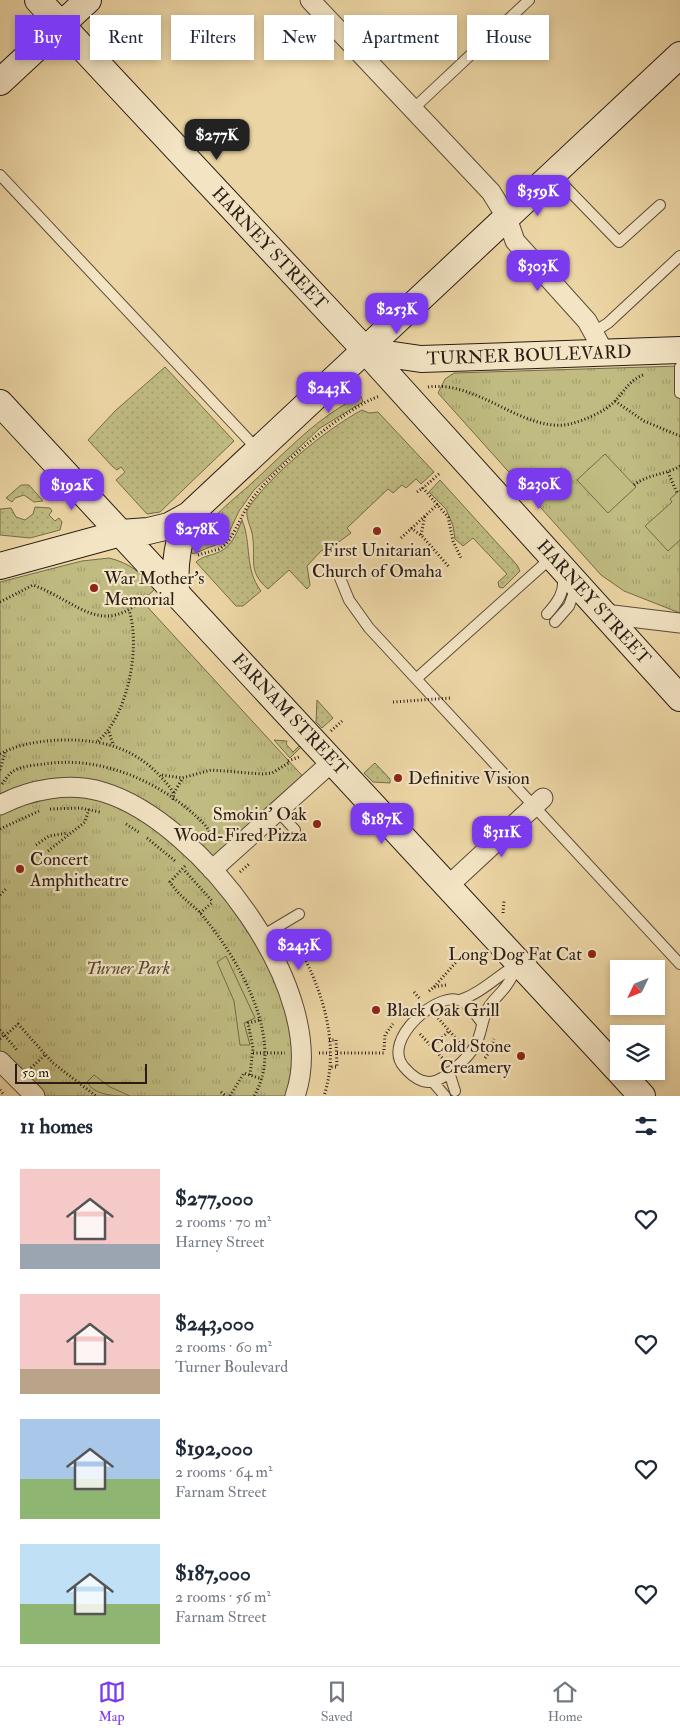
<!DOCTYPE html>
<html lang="en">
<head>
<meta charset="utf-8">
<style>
	body { margin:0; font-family:"IM FELL Double Pica",serif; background:#f6f6f7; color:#1f2937; height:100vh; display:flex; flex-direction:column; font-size:19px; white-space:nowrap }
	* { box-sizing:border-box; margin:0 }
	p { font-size:16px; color:#747a83 }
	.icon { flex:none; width:28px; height:28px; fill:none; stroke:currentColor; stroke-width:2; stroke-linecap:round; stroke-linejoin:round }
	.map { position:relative; height:1096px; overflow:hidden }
	.sheet { display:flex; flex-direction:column; background:#fff; flex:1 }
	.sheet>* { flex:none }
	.banner { position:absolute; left:15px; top:15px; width:650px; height:45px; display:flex; gap:10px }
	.needle { width:32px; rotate:227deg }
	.fabs { position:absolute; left:610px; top:960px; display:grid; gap:10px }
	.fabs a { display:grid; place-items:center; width:55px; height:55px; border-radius:0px; background:#fff; box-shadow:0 2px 8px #0003; font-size:25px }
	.scale { position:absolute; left:15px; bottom:12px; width:132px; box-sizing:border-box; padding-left:5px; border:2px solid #291d16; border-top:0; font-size:14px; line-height:18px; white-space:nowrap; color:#291d16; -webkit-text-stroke:4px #f3e4c4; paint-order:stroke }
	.price { position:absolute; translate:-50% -42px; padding:0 11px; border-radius:10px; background:#7c3aed; color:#fff; font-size:16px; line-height:32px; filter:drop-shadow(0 1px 2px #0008) }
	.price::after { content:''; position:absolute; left:50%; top:30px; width:15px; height:11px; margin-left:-8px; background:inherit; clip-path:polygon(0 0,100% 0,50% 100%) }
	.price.current { background:#222; color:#fff }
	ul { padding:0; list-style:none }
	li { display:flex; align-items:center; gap:15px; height:125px; padding:0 20px }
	li span { display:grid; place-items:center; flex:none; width:140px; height:100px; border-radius:0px; color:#555 }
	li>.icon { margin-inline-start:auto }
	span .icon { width:60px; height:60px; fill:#fffc; stroke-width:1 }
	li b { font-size:21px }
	h2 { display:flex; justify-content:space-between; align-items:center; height:60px; padding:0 20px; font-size:21px }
	.pill { padding:0 18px; border-radius:0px; background:#fff; box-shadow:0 2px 8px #0003; font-size:18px; line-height:45px }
	.pill.current { background:#7c3aed; color:#fff }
	.dock { display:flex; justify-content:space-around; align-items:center; height:70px; border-top:1px solid #e0e1e3; background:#fff; font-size:14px; color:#747a83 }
	.dock a { display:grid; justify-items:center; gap:2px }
	.dock .current { color:#7c3aed }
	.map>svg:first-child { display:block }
</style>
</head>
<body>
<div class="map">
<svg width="680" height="1096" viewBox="0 0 680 1096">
	<defs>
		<pattern id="grass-dots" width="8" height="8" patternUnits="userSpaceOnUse" patternTransform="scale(1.25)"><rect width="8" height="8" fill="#bfbb81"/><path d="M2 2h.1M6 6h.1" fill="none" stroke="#a4a06f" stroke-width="1.8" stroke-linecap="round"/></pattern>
		<pattern id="park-tufts" width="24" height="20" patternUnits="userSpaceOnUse" patternTransform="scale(1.25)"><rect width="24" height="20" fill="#bfbb81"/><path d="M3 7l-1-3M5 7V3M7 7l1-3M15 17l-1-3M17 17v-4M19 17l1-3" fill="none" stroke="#a4a06f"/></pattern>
	</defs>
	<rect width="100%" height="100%" fill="#ecd5a4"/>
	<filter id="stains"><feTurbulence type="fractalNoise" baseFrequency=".004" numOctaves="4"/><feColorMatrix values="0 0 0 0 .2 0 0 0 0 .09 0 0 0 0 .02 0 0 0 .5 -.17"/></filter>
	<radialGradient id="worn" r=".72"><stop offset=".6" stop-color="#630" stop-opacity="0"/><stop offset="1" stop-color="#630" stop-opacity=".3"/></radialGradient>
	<!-- grass -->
	<path fill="url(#grass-dots)" stroke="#746c4c" d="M165,367L234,441L160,512L147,514L116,480L125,472L121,467L117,470L113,467L88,440L115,411Z
		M361,396L363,402L320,428L254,490L239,511L225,541L193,554L190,551C200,525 231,502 253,482C287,451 319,415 361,396Z
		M362,410L369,413L378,412L434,472L421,484L416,479L406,488L402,485L393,493L388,489L347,528L351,533L336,544L321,551L307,566L310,585L307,589L289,570L268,589C246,570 257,559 252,533C250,525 246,518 247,510C270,475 325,430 362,410Z
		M440,480L517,565L520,571L503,588L499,587L498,582L507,574L473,538L463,546L455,539L453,526L446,509L429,492Z
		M21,485H29L43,501L34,502L24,495L15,498L12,502L6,498Z
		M35,507L50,508L52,511L49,515L55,521L59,518L62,522L60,530L30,538L0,535V509L11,508L16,517L25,520L33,514Z
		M242,520C252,544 244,569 261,591L243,606H236L196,562C202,557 207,556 214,554C231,549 236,535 242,520Z
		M317,700L333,718L322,728L316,722Z
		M274,740L287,741L286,744L293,752L299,746L301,747L290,758Z
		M375,763L390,779V783L373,782L364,773Z"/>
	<!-- park -->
	<path fill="url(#park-tufts)" stroke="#746c4c" d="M680,366V613L624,591L601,575L438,393L445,379L454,373Z
		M109,558C130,563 141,573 155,589L142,601L309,783L213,870L293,1004L295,1096H35L0,1066V582L82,561Z"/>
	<!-- garden -->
	<path fill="#bfbb81" stroke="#746c4c" d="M605,454L636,487L608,513L577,480Z
		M680,490V540L668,551L645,526L672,502L670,499Z
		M226,956L255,1018L244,1023L250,1045H240L234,1001L217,962Z
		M94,1075L110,1087L130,1096C115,1096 95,1096 87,1082Z"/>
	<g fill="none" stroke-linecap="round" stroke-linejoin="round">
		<defs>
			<path id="lane" d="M413,109L529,0
				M0,175L258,450
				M554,175L619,242L660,205
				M594,332L608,323L680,256
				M680,367V393
				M338,573L349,600L369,628L680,964
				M547,614C558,602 565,592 563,575
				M555,622L569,606L576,587
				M416,679L551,558
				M278,811L295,830
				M262,936L299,914
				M460,1000C482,993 498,975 518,964
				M482,1023C476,1015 470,1005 461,1001C440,989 380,1040 404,1067C410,1074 419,1082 429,1082C444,1082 470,1056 476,1044C482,1032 482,1019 488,1008C492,1001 498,996 503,990C510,982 514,973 519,964
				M449,1072L455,1091
				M433,1082L445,1096"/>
			<path id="street" d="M310,0L491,192L507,218L515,241L587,321L604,352
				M605,614L680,623
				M0,805C31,789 69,782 103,792C200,821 332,993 295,1096
				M212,870L333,761
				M448,886L543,798
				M0,1061L35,1096"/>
			<path id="secondary" d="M38,0L366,351L680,698
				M0,82L88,0
				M366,351L421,359L680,350
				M0,403L619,1071
				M0,566L121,533L148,531L169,526L189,515L680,55
				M176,590C174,562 178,540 189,515
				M619,1071L642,1096"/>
		</defs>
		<!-- lane casing -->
		<use href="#lane" stroke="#5a4b3a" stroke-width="12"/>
		<!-- street casing -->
		<use href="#street" stroke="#5a4b3a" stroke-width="21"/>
		<!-- secondary casing -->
		<use href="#secondary" stroke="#291d16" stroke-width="28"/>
		<!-- path -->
		<path stroke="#291d16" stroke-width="3" stroke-dasharray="1 2.5" stroke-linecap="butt" d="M428,387C479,380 524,434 570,424C585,420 604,412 614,402C625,391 629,380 645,374
			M615,401L644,421L680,436
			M668,472L677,493
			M439,474L423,488L448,517L453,541L461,558
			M634,485C648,474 665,475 680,466
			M417,492L423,488
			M411,528L422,536L450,568
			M421,535L425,516
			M401,538L438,504
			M198,555L219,549L226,544C238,529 243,510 255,495C277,467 347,406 380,396
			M0,602L33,585C81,603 101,639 148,595
			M331,731L342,721
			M109,732L113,744
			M98,741C128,715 141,647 129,610
			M0,754C18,744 40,741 60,740C110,739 144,751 174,793
			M288,761L299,757
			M0,770L5,752
			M162,775L182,778L211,770L262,774L272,773L290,762
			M2,784C5,780 8,775 12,772C20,766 35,765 45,764C102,755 164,783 204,824C210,830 210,837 216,843
			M173,800L174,793L182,779
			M50,809L80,808L100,812
			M126,824L140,833
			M0,829L39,811
			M147,838L175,861
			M36,845L49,836L68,833
			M48,851L85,822L89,809
			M185,866L170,882C181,899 191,902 202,915C238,958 287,1041 254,1096
			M185,871L213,902
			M240,872L249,864
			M0,895L6,889
			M200,913L213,902
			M503,913L504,900
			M288,948L301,951C324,995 340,1047 324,1096
			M305,959L319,952
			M434,987L465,952
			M429,991L434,987L446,985
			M414,992L420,999
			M438,1018L460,1043
			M0,1030L17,1050
			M420,1034L445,1061
			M5,1036L18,1024L53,1063L96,1096
			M0,1039L4,1035
			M329,1040H336L337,1067H330
			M432,1047L449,1031
			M384,1050L385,1035L393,1024
			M253,1053H285
			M319,1053H330
			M337,1053H384
			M485,1058L491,1050L494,1039
			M31,1068L45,1055
			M250,1075L253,1048L248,1023L260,1020
			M0,1090L4,1095
			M221,1092L226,1096
			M230,1096L244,1073L262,1079"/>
		<!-- lane -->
		<use href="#lane" stroke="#f3e4c4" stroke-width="10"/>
		<!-- street -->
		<use href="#street" stroke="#f3e4c4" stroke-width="19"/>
		<!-- secondary -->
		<use href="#secondary" stroke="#f3e4c4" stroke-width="26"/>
		<!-- path-bridge -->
		<path stroke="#291d16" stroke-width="3" stroke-dasharray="1 2.5" stroke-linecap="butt" d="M393,702L451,698"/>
	</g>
	<!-- markers -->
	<g fill="#8f2418" stroke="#f3e4c4" stroke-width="2">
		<circle cx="377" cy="531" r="5"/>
		<circle cx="94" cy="588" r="5"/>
		<circle cx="398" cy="778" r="5"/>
		<circle cx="317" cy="824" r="5"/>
		<circle cx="20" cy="869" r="5"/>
		<circle cx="592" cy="954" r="5"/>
		<circle cx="376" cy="1010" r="5"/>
		<circle cx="521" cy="1056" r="5"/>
	</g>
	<g text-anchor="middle" stroke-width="4.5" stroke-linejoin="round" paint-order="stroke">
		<!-- street labels -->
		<g font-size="18" fill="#291d16" stroke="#f3e4c4">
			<text transform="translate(270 248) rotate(47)" y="6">HARNEY STREET</text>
			<text transform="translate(529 355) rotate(-2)" y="6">TURNER BOULEVARD</text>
			<text transform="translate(594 602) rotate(48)" y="6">HARNEY STREET</text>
			<text transform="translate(290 714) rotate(47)" y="6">FARNAM STREET</text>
		</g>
		<!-- poi labels -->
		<g font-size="18" fill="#291d16" stroke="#f3e4c4" text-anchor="start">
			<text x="377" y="556" text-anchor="middle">First Unitarian<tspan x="377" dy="21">Church of Omaha</tspan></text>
			<text x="104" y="584">War Mother's<tspan x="104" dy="21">Memorial</tspan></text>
			<text x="408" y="784">Definitive Vision</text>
			<text x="307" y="820" text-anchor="end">Smokin' Oak<tspan x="307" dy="21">Wood-Fired Pizza</tspan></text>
			<text x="30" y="865">Concert<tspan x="30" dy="21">Amphitheatre</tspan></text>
			<text x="582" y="960" text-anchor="end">Long Dog Fat Cat</text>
			<text x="386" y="1016">Black Oak Grill</text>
			<text x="511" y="1052" text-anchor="end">Cold Stone<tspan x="511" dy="21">Creamery</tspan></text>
		</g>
		<!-- park labels -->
		<g font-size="18" font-style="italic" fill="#564c36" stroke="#f3e4c4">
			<text x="128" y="974">Turner Park</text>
		</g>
	</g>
	<rect width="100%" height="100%" filter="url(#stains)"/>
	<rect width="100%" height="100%" fill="url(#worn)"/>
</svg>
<div class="fabs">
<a><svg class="needle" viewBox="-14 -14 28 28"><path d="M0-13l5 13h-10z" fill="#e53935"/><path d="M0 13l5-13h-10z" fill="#747a83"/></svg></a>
<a><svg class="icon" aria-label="layers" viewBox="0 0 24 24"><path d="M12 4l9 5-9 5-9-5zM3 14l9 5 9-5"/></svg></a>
</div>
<div class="scale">50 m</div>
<b class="price current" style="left:217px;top:161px">$277K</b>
<b class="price" style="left:538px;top:217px">$359K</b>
<b class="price" style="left:538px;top:292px">$303K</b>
<b class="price" style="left:397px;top:335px">$253K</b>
<b class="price" style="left:329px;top:414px">$243K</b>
<b class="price" style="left:539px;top:510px">$230K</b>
<b class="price" style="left:72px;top:511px">$192K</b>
<b class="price" style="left:197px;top:555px">$278K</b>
<b class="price" style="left:382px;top:845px">$187K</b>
<b class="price" style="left:502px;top:858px">$311K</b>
<b class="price" style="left:299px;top:971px">$243K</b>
<div class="banner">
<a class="pill current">Buy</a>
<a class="pill">Rent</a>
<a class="pill">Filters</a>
<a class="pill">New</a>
<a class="pill">Apartment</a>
<a class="pill">House</a>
</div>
</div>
<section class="sheet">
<h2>11 homes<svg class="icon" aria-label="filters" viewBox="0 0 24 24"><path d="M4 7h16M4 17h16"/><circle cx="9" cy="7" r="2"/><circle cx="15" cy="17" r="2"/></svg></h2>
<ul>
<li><span style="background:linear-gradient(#f6c9c9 75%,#9aa5b1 0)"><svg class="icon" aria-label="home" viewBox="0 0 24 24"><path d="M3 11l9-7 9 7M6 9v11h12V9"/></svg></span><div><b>$277,000</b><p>2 rooms · 70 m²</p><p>Harney Street</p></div><svg class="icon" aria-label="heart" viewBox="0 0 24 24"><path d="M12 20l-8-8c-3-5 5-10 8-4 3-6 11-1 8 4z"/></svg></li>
<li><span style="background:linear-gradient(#f6c9c9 75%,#b9a48a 0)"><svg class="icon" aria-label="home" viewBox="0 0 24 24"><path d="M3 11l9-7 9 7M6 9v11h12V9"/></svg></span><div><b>$243,000</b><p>2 rooms · 60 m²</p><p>Turner Boulevard</p></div><svg class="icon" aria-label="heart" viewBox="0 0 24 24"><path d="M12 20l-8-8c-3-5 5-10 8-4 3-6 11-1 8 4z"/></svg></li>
<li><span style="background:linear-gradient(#a9c7e8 60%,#8fb573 0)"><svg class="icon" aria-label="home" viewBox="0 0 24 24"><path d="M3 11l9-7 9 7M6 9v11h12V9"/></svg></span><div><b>$192,000</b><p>2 rooms · 64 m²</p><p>Farnam Street</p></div><svg class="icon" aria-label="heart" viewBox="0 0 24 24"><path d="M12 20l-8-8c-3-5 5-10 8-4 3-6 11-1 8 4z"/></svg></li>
<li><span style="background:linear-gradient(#bfe0f5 60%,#8fb573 0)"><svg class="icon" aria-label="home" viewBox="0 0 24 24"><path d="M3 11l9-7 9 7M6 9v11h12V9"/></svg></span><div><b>$187,000</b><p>2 rooms · 56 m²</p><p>Farnam Street</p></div><svg class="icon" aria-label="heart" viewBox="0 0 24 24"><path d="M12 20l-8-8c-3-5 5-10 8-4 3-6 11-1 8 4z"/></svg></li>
</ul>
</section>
<nav class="dock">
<a class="current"><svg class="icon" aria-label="map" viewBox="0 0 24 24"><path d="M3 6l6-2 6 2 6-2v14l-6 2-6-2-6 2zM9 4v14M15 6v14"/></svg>Map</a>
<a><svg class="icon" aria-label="saved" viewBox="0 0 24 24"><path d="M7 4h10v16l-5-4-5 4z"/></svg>Saved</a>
<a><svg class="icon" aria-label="home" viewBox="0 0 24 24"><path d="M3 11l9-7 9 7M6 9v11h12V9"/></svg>Home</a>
</nav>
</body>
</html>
